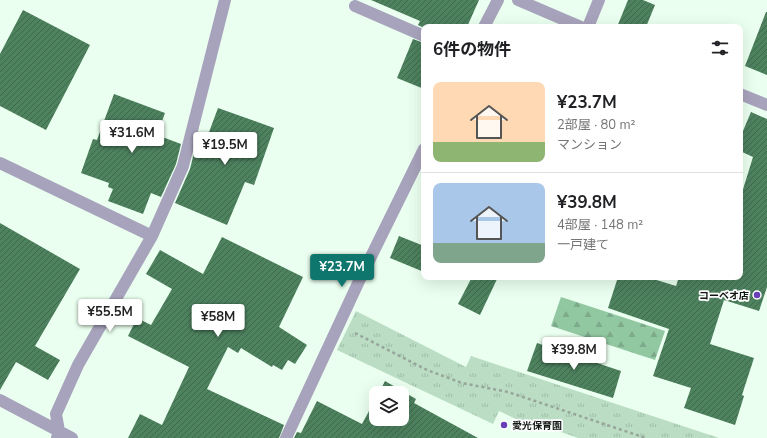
<!DOCTYPE html>
<html lang="ja">
<head>
<meta charset="utf-8">
<style>
	body { margin:0; font-family:"Nunito Sans","Noto Sans JP",sans-serif; background:#f6f6f6; color:#202124; height:100vh; display:flex; flex-direction:column; font-size:15px; white-space:nowrap }
	* { box-sizing:border-box; margin:0 }
	p { font-size:13px; color:#757577 }
	.icon { flex:none; width:22px; height:22px; fill:none; stroke:currentColor; stroke-width:2; stroke-linecap:round; stroke-linejoin:round }
	.map { position:relative; flex:1; overflow:hidden }
	.side { position:absolute; left:421px; top:24px; width:322px; height:256px; display:flex; flex-direction:column; background:#fff; border-radius:8px; box-shadow:0 4px 16px #0002 }
	.side>* { flex:none }
	.buttons { position:absolute; left:369px; top:386px; display:grid; gap:8px }
	.buttons a { display:grid; place-items:center; width:40px; height:40px; border-radius:8px; background:#fff; box-shadow:0 4px 16px #0002; font-size:20px }
	.price { position:absolute; translate:-50% -34px; padding:0 9px; border-radius:4px; background:#fff; color:#222; font-size:13px; line-height:26px; filter:drop-shadow(0 1px 2px #0008) }
	.price::after { content:''; position:absolute; left:50%; top:24px; width:12px; height:9px; margin-left:-6px; background:inherit; clip-path:polygon(0 0,100% 0,50% 100%) }
	.price.active { background:#0f766e; color:#fff }
	ul { padding:0; list-style:none }
	li { display:flex; align-items:center; gap:12px; height:100px; padding:0 12px }
	li+li { border-top:1px solid #e0e0e0 }
	li span { display:grid; place-items:center; flex:none; width:112px; height:80px; border-radius:8px; color:#555 }
	li>.icon { margin-inline-start:auto }
	span .icon { width:48px; height:48px; fill:#fffc; stroke-width:1 }
	li b { font-size:17px }
	h2 { display:flex; justify-content:space-between; align-items:center; height:48px; padding:0 12px; font-size:17px }
	.map>svg:first-child { display:block }
</style>
</head>
<body>
<div class="map">
<svg width="767" height="438" viewBox="0 0 767 438">
	<defs>
		<pattern id="forest-firs" width="22" height="20" patternUnits="userSpaceOnUse"><rect width="22" height="20" fill="#91c7a1"/><path d="M5 1l3.5 6h-7zM16 11l3.5 6h-7z" fill="#7caa8a"/></pattern>
		<pattern id="park-tufts" width="24" height="20" patternUnits="userSpaceOnUse"><rect width="24" height="20" fill="#baddc4"/><path d="M3 7l-1-3M5 7V3M7 7l1-3M15 17l-1-3M17 17v-4M19 17l1-3" fill="none" stroke="#9fbda7"/></pattern>
		<pattern id="building-hatch" width="6" height="6" patternUnits="userSpaceOnUse"><rect width="6" height="6" fill="#4e825f"/><path d="M-1 1l2-2M0 6l6-6M5 7l2-2" fill="none" stroke="#3f694d"/></pattern>
	</defs>
	<rect width="100%" height="100%" fill="#eaffef"/>
	<!-- forest -->
	<path fill="url(#forest-firs)" d="M561,297L665,331L655,360L551,326Z"/>
	<!-- park -->
	<path fill="url(#park-tufts)" d="M356,311L466,367L471,356L719,438H578L530,421L528,425L499,411L493,424L337,350Z"/>
	<!-- building -->
	<path fill="url(#building-hatch)" d="M371,0H479L467,27L424,28L418,25L420,21Z
		M628,0H643L655,5L646,27H617Z
		M23,10L90,45L46,130L0,106V54Z
		M766,12H767V75L745,66Z
		M413,39L424,43V89L397,78Z
		M114,94L165,113L157,135L181,144L176,164L161,197L151,193L143,214L108,201L113,189L108,187L109,183L81,173L93,139L97,140Z
		M218,108L274,128L254,185L245,182L227,225L175,203L190,169L195,149L202,151Z
		M751,112L767,119V287L759,311L724,300L710,344L754,358L742,395L744,396L735,425L684,408L691,388L653,376L669,329L608,308L618,277H647L676,286L679,277H740V199L753,157L740,151V138Z
		M0,223L80,269L35,346L60,360L48,380L16,362L0,390Z
		M399,236L424,246V272L390,258Z
		M222,237L303,277L279,327L307,345L295,364L288,360L282,370L273,365L272,367L241,348L238,353L228,347L207,389L284,425L279,438H128L140,414L162,425L189,367L128,336L137,318L151,325L172,289L146,274L160,250L203,274Z
		M472,277H498L480,315L458,304Z
		M537,343L621,371L613,398L527,371Z
		M385,381L416,399L414,403L478,438H294L297,432L301,433L317,401L362,424L376,398V419H402V393H379Z"/>
	<g fill="none" stroke-linecap="round" stroke-linejoin="round">
		<!-- path -->
		<path stroke="#97a69b" stroke-width="2.5" stroke-dasharray="3 3" stroke-linecap="butt" d="M355,333L427,370L462,383L508,392L646,438"/>
		<!-- street -->
		<path stroke="#a8a3bc" stroke-width="12" d="M518,0L581,27
			M355,6L424,36
			M484,27L498,0
			M588,27L599,0
			M740,94L767,105
			M0,163L152,236
			M0,400L72,438
			M57,438L59,431L56,414L78,365L152,236L183,166L225,0
			M286,438L360,279L424,149"/>
	</g>
	<!-- markers -->
	<g fill="#673eb6" stroke="#fff" stroke-width="1.5">
		<circle cx="757" cy="295" r="4"/>
		<circle cx="504" cy="425" r="4"/>
	</g>
	<g text-anchor="middle" stroke-width="3.5" stroke-linejoin="round" paint-order="stroke">
		<!-- poi labels -->
		<g font-size="10" font-weight="bold" fill="#101712" stroke="#fff" text-anchor="end">
			<text x="749" y="299">コーベオ店</text>
			<text x="512" y="429" text-anchor="start">愛光保育園</text>
		</g>
	</g>
</svg>
<div class="buttons">
<a><svg class="icon" aria-label="layers" viewBox="0 0 24 24"><path d="M12 4l9 5-9 5-9-5zM3 14l9 5 9-5"/></svg></a>
</div>
<b class="price" style="left:132px;top:154px">¥31.6M</b>
<b class="price" style="left:225px;top:166px">¥19.5M</b>
<b class="price active" style="left:342px;top:288px">¥23.7M</b>
<b class="price" style="left:110px;top:333px">¥55.5M</b>
<b class="price" style="left:218px;top:338px">¥58M</b>
<b class="price" style="left:574px;top:371px">¥39.8M</b>
<section class="side">
<h2>6件の物件<svg class="icon" aria-label="filters" viewBox="0 0 24 24"><path d="M4 7h16M4 17h16"/><circle cx="9" cy="7" r="2"/><circle cx="15" cy="17" r="2"/></svg></h2>
<ul>
<li><span style="background:linear-gradient(#ffd9b3 75%,#8fb573 0)"><svg class="icon" aria-label="home" viewBox="0 0 24 24"><path d="M3 11l9-7 9 7M6 9v11h12V9"/></svg></span><div><b>¥23.7M</b><p>2部屋 · 80 m²</p><p>マンション</p></div></li>
<li><span style="background:linear-gradient(#a9c7e8 75%,#7fa58c 0)"><svg class="icon" aria-label="home" viewBox="0 0 24 24"><path d="M3 11l9-7 9 7M6 9v11h12V9"/></svg></span><div><b>¥39.8M</b><p>4部屋 · 148 m²</p><p>一戸建て</p></div></li>
</ul>
</section>
</div>
</body>
</html>
